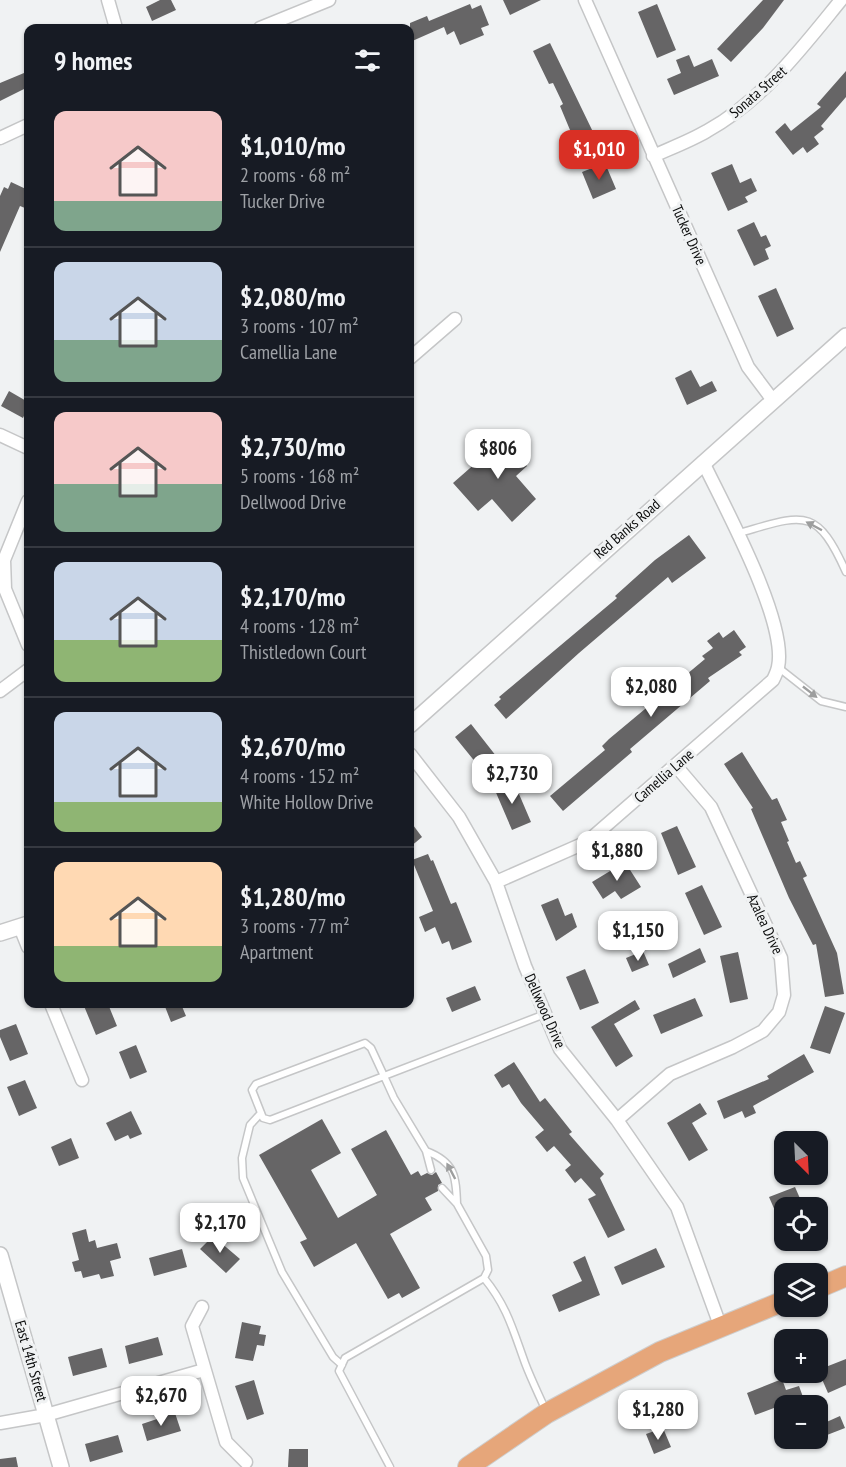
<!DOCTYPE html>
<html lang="en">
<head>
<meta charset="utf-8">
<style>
	body { margin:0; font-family:"PT Sans Narrow",sans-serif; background:#20242c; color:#f1f3f6; height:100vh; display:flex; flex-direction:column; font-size:22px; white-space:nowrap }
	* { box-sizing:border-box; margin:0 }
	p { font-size:20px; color:#9ea1a6 }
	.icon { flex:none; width:33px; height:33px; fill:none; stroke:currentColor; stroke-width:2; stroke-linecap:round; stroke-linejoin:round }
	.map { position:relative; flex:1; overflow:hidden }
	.side { position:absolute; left:24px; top:24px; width:390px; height:984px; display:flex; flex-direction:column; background:#171b24; border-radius:12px; box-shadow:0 2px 4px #0004 }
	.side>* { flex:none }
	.needle { width:39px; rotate:156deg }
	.controls { position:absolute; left:774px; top:1131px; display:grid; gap:12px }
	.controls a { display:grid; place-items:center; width:54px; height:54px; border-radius:12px; background:#171b24; box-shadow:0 2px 4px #0004; font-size:30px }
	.price { position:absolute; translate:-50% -51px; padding:0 14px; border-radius:12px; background:#fff; color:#222; font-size:20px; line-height:39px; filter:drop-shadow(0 2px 3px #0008) }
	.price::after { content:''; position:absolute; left:50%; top:36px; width:18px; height:14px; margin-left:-9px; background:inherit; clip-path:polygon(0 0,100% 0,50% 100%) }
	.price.active { background:#d93025; color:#fff }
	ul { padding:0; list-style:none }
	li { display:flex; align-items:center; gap:18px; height:150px; padding:0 30px }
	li+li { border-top:2px solid #363941 }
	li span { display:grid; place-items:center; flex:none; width:168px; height:120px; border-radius:12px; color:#555 }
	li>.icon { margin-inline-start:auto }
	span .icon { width:72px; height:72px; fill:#fffc; stroke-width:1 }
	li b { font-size:26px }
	h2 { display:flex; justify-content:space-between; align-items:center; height:72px; padding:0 30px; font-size:26px }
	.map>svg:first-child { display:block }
</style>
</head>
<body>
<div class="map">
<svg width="846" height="1467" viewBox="0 0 846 1467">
	<rect width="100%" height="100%" fill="#f0f2f3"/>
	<!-- building -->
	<path fill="#666566" d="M160,0H171L176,10L152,21L146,7Z
		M503,0H541L510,15Z
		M763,0H784L763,28L731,62L717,49Z
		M470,4L472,9L481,5L489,25L481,28L484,35L460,45L454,31L447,35L444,27L410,42V23L427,16L429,21Z
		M657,4L676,50L657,58L638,12Z
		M550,43L594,134L575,142L560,106L563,104L553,83L549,84L533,51Z
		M689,55L694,67L712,59L719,76L674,95L667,79L681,73L676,60Z
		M846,71V97L821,126L824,129L814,137L819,144L807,153L803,147L793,155L775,132L785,123L791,131L821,107L817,104Z
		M24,73L28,87L0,101V83Z
		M605,163L616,189L593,199L582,172Z
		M732,164L740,183L751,178L757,191L745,197L748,202L728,211L711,173Z
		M11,182L28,190V199L25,208L20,206L0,252V196L4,187L8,189Z
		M754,222L761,237L766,235L771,246L765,249L769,259L754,266L737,230Z
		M776,288L794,329L777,337L758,296Z
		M691,370L700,387L712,381L717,391L687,405L675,378Z
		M9,391L28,402V407L23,418L1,406Z
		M510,433L522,452L518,456L527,466L516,476L536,499L512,522L492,499L478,511L453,483Z
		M689,535L706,558L672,583L668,577L579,653L506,719L494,705L501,699L499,697L617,598L615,596L655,560Z
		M734,630L746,647L739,652L742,655L708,678L710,681L630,749L632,752L563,811L550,796L605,750L602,746L609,739L705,659L702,656L713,648L707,641L719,632L723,638Z
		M471,724L500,761L485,774L455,737Z
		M742,752L772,800L777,798L787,820L781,822L789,841L787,842L796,863L800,861L807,876L803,878L837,953L844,994L825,997L816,944L813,945L789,898L751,809L753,808L724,764Z
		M513,780L531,822L512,830L494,788Z
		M410,821L422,837L410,847Z
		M677,826L696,867L678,875L661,833Z
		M428,854L431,861L433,860L451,904L456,902L472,942L452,950L449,941L442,944L435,927L425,932L419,917L433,911L412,860Z
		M625,862L641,887L621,899L615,891L603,899L592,882Z
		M702,885L722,927L704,935L685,893Z
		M558,898L565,916L572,913L577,927L556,941L541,905Z
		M627,919L631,929L613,938L608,928Z
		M700,948L706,962L673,978L668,964Z
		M643,951L649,965L632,972L626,958Z
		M738,952L748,999L730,1003L720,956Z
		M585,969L599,1003L580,1010L566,977Z
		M475,986L481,1000L452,1012L446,998Z
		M695,998L703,1016L661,1034L653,1015Z
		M635,1000L640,1009L614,1024L633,1056L616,1067L591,1027Z
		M90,1004H108L117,1026L96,1035L84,1006Z
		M164,1004H181L186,1016L171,1022Z
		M825,1006L845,1013L830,1054L810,1048Z
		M16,1024L28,1054L10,1061L0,1037V1030Z
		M136,1045L147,1072L130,1079L119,1052Z
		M804,1054L814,1072L753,1106L756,1113L745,1118L742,1111L724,1119L717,1101L769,1079L767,1076Z
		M514,1062L540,1102L545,1098L572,1132L569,1134L604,1174L600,1178L625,1230L608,1238L588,1199L596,1195L581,1178L575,1183L565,1170L571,1165L554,1146L547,1152L535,1137L544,1130L521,1103L509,1084L502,1088L494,1075Z
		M25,1080L37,1108L19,1116L7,1087Z
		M700,1103L707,1114L692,1123L708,1150L689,1161L667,1123Z
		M131,1111L142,1134L130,1139L128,1135L115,1141L106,1123Z
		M322,1119L341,1153L311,1170L338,1218L377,1195L351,1149L386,1130L411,1175L418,1171L421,1176L427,1173L432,1175L436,1172L442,1183L438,1185V1191L425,1198L432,1210L390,1234L420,1288L402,1298L399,1293L388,1299L356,1243L314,1267L300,1242L307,1239L259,1155Z
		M71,1138L79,1158L59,1166L51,1147Z
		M795,1187L802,1203L784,1208V1210L776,1213L769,1197Z
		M86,1229L89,1242L95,1240L97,1248L117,1243L121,1258L110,1261L114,1276L101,1279L99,1274L83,1278L81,1271L75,1272L72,1262L79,1260L72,1233Z
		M213,1236L240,1259L226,1273L200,1249Z
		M656,1248L665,1267L622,1285L614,1267Z
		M182,1249L187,1267L154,1276L149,1258Z
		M585,1256L600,1295L559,1312L552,1295L582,1281L573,1262Z
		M242,1322L261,1326L259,1334L266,1335L264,1346L257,1345L253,1361L235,1358Z
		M158,1337L163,1355L129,1364L125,1346Z
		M102,1348L107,1367L73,1376L68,1357Z
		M846,1359V1385L828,1393L818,1370Z
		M782,1379L786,1390L799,1386L803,1397L755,1415L747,1393Z
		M254,1380L264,1414L247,1420L235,1386Z
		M175,1413L181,1431L147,1441L142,1424Z
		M840,1416L845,1428L827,1435L822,1424Z
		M663,1428L671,1447L654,1454L646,1434Z
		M118,1435L123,1452L90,1462L85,1444Z
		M289,1449H308V1467H288Z
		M16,1457L18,1467H0V1459Z"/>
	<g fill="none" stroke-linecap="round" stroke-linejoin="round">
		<defs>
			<path id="service" d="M739,533C803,515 816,505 846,572
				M779,668L821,701L846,707
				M365,1043L371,1048L384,1076L270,1120L263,1118L252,1090L256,1084Z
				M261,1113L250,1125L242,1158L243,1178L282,1272L333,1357L342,1365
				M426,1151C455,1162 456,1176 457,1204
				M431,1170L426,1151L394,1098L384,1076L545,1014
				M442,1188L457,1204L486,1256L488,1270L484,1278
				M390,1467L339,1371L345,1358L484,1278C507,1306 513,1330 525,1363C531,1379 539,1395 546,1411"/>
			<path id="minor" d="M108,0L116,28
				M585,0L748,367L772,399
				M260,28L329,0
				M0,138L28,125
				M653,156C671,148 690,141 707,131C763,100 801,49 841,0
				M410,358L455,319
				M0,435L28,448
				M28,501L4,560L5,589L28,645
				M0,691L28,670
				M410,754L459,817L496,882L525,966L560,1049L617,1120L677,1207L721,1328
				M496,882L587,842L773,680C775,676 777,672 778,667C788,622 724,506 703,462
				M20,927L28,947
				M51,1004L82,1080
				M617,1120L670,1074L733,1047L763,1031L779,1012L784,995L781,958L711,807L676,766
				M202,1307L192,1326L226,1442L246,1462
				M0,1423L46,1415L204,1370"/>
			<path id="tertiary" d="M410,725L846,336
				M0,933L28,924
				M0,1255L61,1467"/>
			<path id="trunk" d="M818,1288L846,1276
				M468,1467L547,1413L660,1352L784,1301"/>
		</defs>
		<!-- service casing -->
		<use href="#service" stroke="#c5c6c7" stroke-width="9"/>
		<!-- minor casing -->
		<use href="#minor" stroke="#c5c6c7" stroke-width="15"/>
		<!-- tertiary casing -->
		<use href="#tertiary" stroke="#c5c6c7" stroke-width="18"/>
		<!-- trunk casing -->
		<use href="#trunk" stroke="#cecece" stroke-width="22"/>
		<!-- service -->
		<use href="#service" stroke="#fff" stroke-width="6"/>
		<!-- minor -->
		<use href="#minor" stroke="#fff" stroke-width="12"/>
		<!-- tertiary -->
		<use href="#tertiary" stroke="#fff" stroke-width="15"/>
		<!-- trunk -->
		<use href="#trunk" stroke="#e6a67a" stroke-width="20"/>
	</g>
	<!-- one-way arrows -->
	<defs><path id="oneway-solid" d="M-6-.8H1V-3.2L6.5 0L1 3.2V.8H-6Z" transform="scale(1.5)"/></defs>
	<g fill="#9d9e9e">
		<use href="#oneway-solid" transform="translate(814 526) rotate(-152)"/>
		<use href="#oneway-solid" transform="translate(810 692) rotate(38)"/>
		<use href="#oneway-solid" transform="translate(451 1171) rotate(-118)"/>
	</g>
	<g text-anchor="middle" stroke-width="6" stroke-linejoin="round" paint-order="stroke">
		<!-- street labels -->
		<g font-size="15" fill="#0b0c0c" stroke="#f0f2f3">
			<text transform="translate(758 92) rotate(-41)" y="5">Sonata Street</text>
			<text transform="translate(689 235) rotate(66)" y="5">Tucker Drive</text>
			<text transform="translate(627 529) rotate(-41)" y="5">Red Banks Road</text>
			<text transform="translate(664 776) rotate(-41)" y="5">Camellia Lane</text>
			<text transform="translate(765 924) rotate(65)" y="5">Azalea Drive</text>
			<text transform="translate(545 1011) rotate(66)" y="5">Dellwood Drive</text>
			<text transform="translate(31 1361) rotate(74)" y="5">East 14th Street</text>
		</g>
	</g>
</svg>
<div class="controls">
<a><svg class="needle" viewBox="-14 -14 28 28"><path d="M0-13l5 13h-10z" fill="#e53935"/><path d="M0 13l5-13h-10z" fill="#9ea1a6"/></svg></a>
<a><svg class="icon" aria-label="locate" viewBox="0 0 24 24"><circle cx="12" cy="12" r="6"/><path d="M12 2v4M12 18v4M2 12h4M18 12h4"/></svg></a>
<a><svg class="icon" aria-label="layers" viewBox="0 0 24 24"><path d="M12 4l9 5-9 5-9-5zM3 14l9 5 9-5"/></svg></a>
<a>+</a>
<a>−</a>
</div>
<b class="price active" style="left:599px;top:181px">$1,010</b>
<b class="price" style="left:498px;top:480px">$806</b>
<b class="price" style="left:651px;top:718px">$2,080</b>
<b class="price" style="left:512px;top:805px">$2,730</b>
<b class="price" style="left:617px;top:882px">$1,880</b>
<b class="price" style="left:638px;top:962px">$1,150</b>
<b class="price" style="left:220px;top:1254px">$2,170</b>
<b class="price" style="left:161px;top:1427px">$2,670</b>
<b class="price" style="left:658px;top:1441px">$1,280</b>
<section class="side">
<h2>9 homes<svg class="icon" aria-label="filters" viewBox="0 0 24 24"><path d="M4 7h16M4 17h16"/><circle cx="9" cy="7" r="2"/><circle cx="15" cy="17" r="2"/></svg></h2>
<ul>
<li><span style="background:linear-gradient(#f6c9c9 75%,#7fa58c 0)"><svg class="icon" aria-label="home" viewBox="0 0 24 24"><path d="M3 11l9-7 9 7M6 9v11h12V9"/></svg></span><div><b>$1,010/mo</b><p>2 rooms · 68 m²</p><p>Tucker Drive</p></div></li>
<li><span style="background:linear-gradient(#c9d6e8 65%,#7fa58c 0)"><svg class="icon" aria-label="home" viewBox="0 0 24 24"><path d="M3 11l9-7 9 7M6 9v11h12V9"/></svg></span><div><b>$2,080/mo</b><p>3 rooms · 107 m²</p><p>Camellia Lane</p></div></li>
<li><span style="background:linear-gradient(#f6c9c9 60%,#7fa58c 0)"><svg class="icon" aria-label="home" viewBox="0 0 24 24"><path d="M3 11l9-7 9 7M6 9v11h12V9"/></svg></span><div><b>$2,730/mo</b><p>5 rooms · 168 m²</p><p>Dellwood Drive</p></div></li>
<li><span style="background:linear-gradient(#c9d6e8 65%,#8fb573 0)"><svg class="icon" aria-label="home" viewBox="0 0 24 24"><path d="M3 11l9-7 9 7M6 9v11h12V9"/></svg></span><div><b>$2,170/mo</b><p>4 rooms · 128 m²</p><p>Thistledown Court</p></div></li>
<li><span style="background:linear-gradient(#c9d6e8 75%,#8fb573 0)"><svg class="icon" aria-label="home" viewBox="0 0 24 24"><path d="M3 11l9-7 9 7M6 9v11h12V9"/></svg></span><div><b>$2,670/mo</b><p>4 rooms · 152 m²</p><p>White Hollow Drive</p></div></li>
<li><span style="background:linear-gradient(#ffd9b3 70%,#8fb573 0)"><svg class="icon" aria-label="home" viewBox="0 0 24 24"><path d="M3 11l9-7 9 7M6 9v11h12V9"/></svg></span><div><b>$1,280/mo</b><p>3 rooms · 77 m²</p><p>Apartment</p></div></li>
</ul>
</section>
</div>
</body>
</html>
